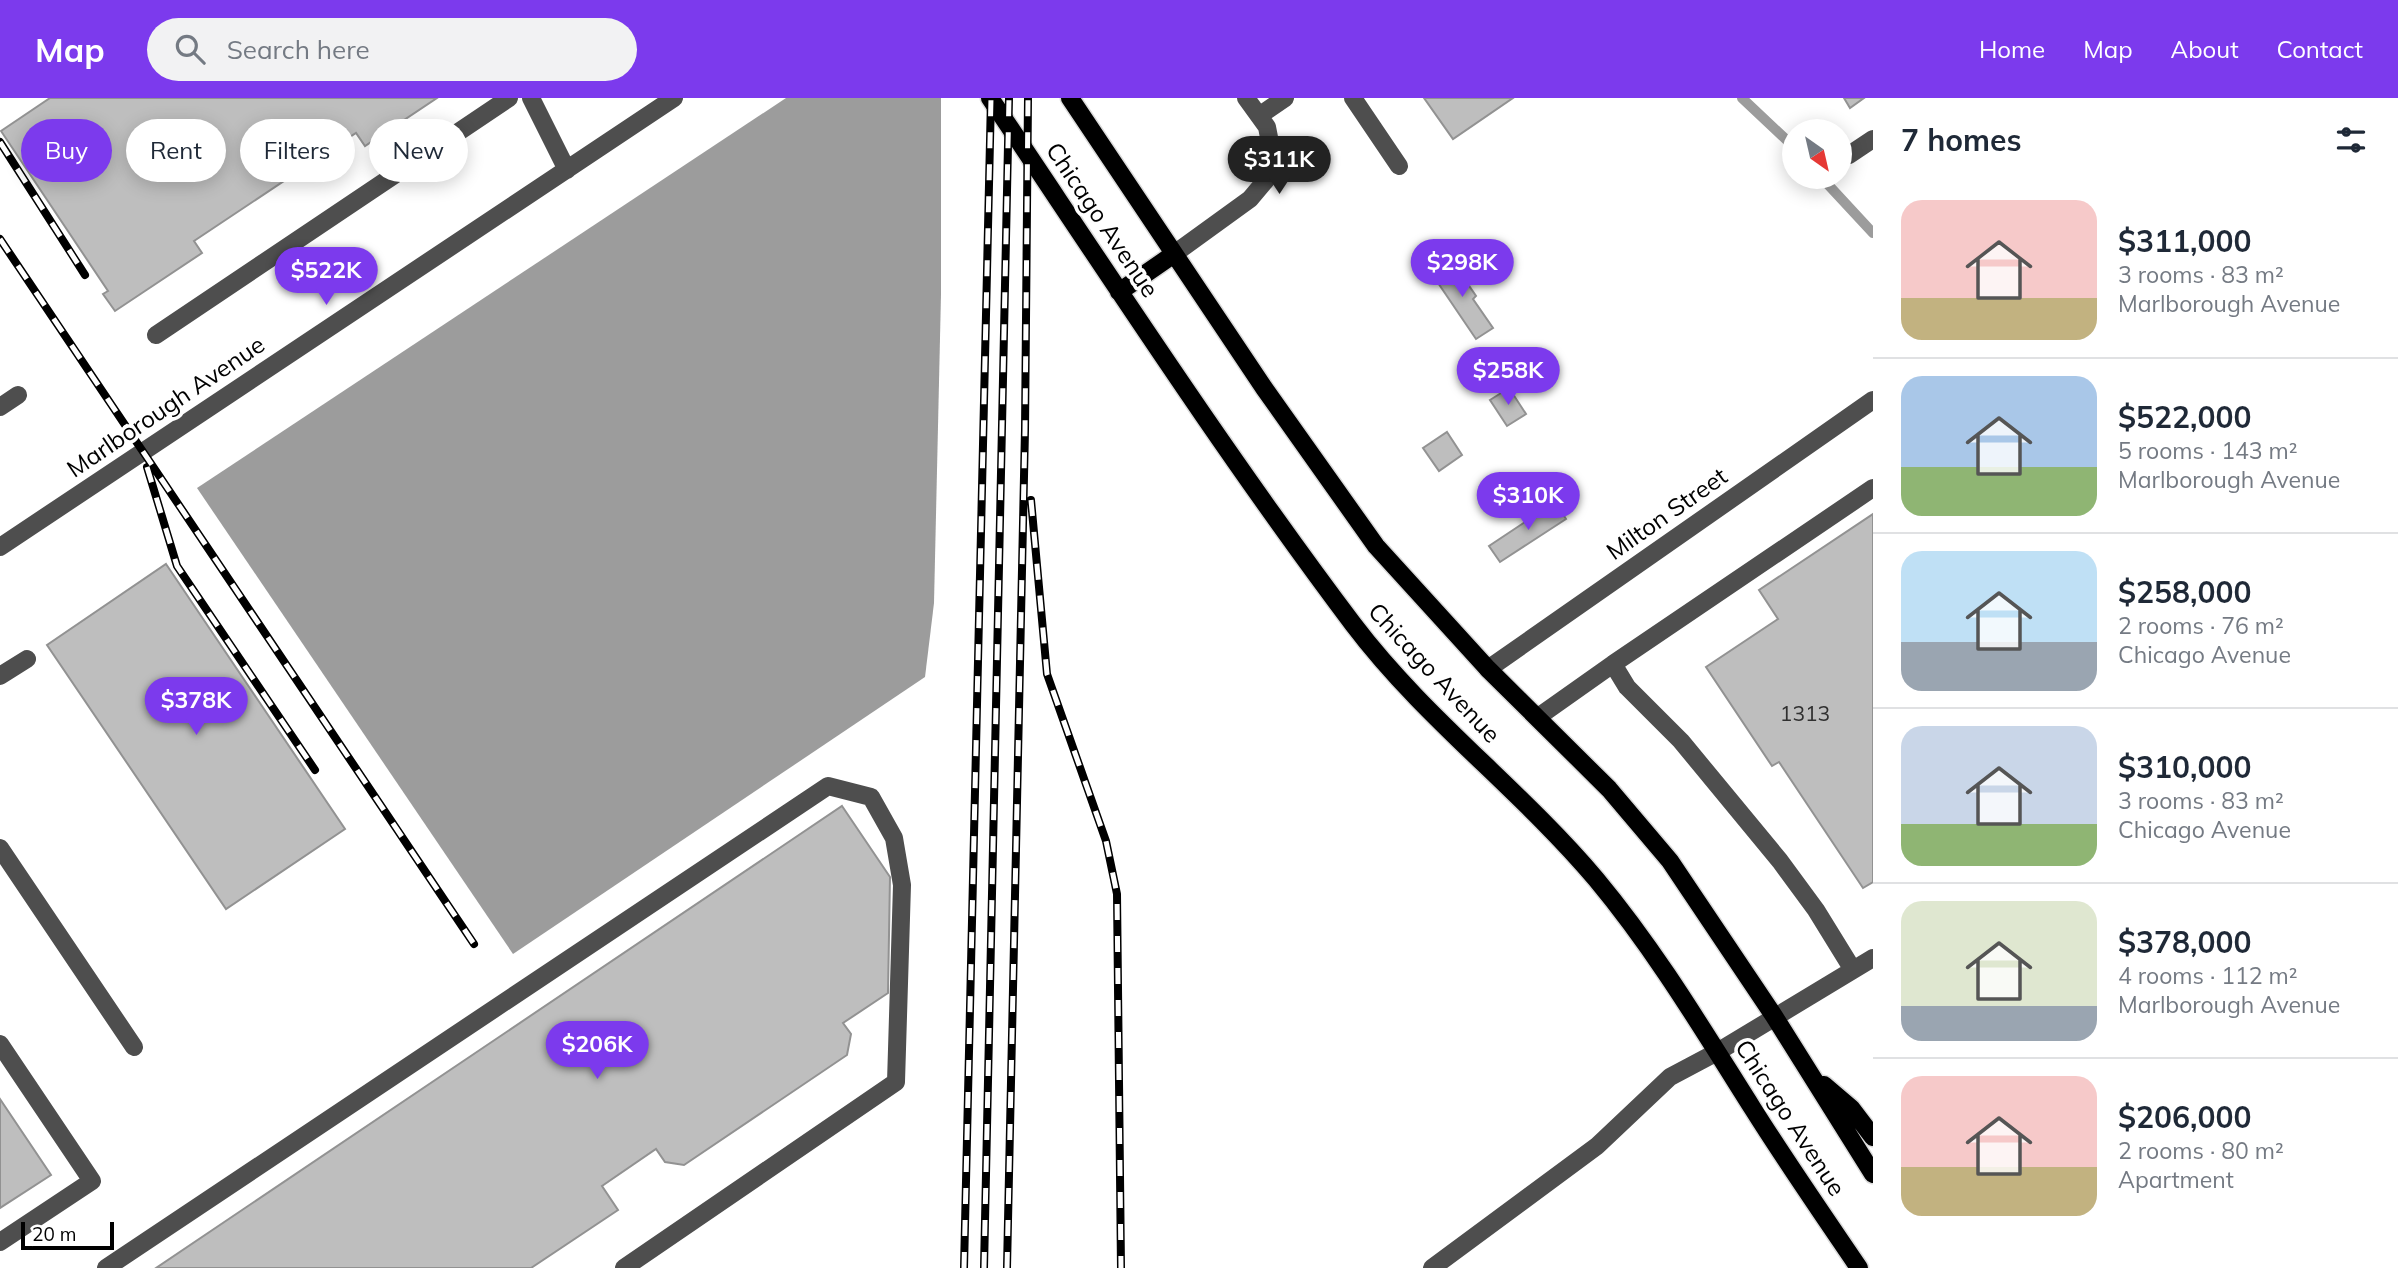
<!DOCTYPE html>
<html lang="en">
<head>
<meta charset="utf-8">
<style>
	body { margin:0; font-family:Mulish,sans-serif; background:#f2f2f3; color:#1f2937; height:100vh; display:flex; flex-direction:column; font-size:26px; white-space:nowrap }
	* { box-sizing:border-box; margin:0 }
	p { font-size:23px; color:#747a83 }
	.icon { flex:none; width:38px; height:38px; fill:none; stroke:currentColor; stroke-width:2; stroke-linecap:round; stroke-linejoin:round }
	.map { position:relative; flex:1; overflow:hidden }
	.drawer { display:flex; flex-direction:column; background:#fff; width:525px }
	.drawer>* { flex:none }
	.hud { position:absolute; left:21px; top:21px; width:665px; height:63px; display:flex; gap:14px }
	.needle { width:46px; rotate:146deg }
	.controls { position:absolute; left:1782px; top:21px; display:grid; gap:14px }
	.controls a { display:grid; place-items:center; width:70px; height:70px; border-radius:50%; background:#fff; box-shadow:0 4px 18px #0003; font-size:35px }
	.scale { position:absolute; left:21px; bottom:18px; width:93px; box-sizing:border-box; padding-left:7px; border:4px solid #000; border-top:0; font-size:19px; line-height:24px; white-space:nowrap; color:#000; -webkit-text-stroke:5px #fff; paint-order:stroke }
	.price { position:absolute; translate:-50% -60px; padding:0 16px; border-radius:24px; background:#7c3aed; color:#fff; font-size:23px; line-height:46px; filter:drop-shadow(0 2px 4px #0008) }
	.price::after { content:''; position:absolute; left:50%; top:42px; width:21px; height:16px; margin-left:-10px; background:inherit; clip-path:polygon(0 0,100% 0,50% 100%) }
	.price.selected { background:#222; color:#fff }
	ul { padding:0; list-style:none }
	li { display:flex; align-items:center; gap:21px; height:175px; padding:0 28px }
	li+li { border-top:2px solid #e0e1e3 }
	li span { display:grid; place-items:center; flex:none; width:196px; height:140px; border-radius:21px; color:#555 }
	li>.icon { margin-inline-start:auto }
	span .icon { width:84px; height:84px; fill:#fffc; stroke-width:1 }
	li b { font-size:30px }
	h2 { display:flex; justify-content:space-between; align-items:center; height:84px; padding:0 28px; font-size:30px }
	.chip { padding:0 24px; border-radius:32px; background:#fff; box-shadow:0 4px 18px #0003; font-size:24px; line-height:63px }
	.chip.selected { background:#7c3aed; color:#fff }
	header { display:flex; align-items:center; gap:42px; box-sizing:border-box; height:98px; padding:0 35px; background:#7c3aed; color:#fff }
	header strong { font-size:33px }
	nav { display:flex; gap:38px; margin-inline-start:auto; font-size:24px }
	.search { width:490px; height:63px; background:#f2f2f3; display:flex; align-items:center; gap:18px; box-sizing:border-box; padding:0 24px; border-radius:38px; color:#747a83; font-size:26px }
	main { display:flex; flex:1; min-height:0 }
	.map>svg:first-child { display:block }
</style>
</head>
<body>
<header>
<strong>Map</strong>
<div class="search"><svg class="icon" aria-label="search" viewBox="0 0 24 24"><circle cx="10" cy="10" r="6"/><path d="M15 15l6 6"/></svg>Search here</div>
<nav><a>Home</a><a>Map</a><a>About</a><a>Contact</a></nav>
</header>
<main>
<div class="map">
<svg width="1873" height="1170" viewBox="0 0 1873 1170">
	<rect width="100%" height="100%" fill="#fff"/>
	<!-- water -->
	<path fill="#9c9c9c" d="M786,0H941V196L934,505L925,579L513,856L197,390Z"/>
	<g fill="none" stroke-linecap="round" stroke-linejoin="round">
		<!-- stream -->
		<path stroke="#9c9c9c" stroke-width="10" d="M1742,0L1794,49
			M1821,79L1873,135"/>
	</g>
	<!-- building -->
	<path fill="#bebebe" stroke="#929292" stroke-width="2" d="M50,0H437L365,48L356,35L194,143L202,155L115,213L103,196L108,193L1,33Z
		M1424,0H1513L1453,41Z
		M1844,0H1864L1850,10Z
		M1452,163L1476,198L1473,201L1493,230L1476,241L1432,176Z
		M1509,290L1526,316L1507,328L1490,302Z
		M1447,334L1462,357L1439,373L1423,350Z
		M1555,404L1566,421L1500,464L1489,448Z
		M1873,416V784L1863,790L1779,664L1772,668L1706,569L1778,521L1759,492Z
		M166,466L345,731L226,811L47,547Z
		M842,708L890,779L888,895L843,925L851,936L847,957L684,1067L665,1064L656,1051L602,1088L618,1112L531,1170H156Z
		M0,1001L51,1077L0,1110Z"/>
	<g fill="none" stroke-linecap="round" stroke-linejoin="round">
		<defs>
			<path id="major" d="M990,0C1109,177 1225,356 1353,526C1424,620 1520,691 1596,781C1656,853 1703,932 1753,1011C1787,1065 1823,1117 1859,1170
				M1070,0L1264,290L1376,448L1488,571L1609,691L1670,763L1774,918L1873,1076
				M1119,194L1174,156
				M1824,987L1851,1010L1873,1039"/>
		</defs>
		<!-- major casing -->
		<use href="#major" stroke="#dbdbdb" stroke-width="21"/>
		<!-- minor -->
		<path stroke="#4e4e4e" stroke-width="18" d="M531,0L567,72
			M1353,0L1399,68
			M1259,18L1285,0
			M1849,57L1873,41
			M1174,156L1250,101L1266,82L1272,55L1267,29L1246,0
			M156,237L509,0
			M0,309L18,297
			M0,449L674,0
			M1488,571L1873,302
			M0,578L27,561
			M1538,619L1613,566
			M0,750L134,949
			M1853,872L1816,812L1780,763L1681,643L1627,589L1613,566L1873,390
			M0,946L92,1083L0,1144
			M106,1170L828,688L871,699L894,740L902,787L896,984L624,1170
			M1432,1170L1597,1048L1670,979L1719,953L1873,860"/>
		<!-- major -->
		<use href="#major" stroke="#000" stroke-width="18"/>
		<defs>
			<path id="rail" d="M0,44L85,177
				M0,141L474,846
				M147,369L177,468L315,672
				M1031,402L1047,576L1106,743L1117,796L1121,1170
				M964,1170L991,0
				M984,1170L1009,0
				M1007,1170L1025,332L1028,0"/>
		</defs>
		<!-- rail casing -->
		<use href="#rail" stroke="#000" stroke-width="8"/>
		<!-- rail -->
		<use href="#rail" stroke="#fff" stroke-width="5" stroke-dasharray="16" stroke-linecap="butt"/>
	</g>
	<g text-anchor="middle" stroke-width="7" stroke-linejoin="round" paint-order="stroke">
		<!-- number labels -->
		<g font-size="21" fill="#303030">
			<text x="1805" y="623">1313</text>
		</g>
		<!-- street labels -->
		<g font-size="24" fill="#000" stroke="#fff">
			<text transform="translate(1102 122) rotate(56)" y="8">Chicago Avenue</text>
			<text transform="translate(166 309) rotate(-34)" y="8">Marlborough Avenue</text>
			<text transform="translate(1667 416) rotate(-35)" y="8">Milton Street</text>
			<text transform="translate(1434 575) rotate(47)" y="8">Chicago Avenue</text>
			<text transform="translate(1790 1020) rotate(57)" y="8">Chicago Avenue</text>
		</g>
	</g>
</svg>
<div class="controls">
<a><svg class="needle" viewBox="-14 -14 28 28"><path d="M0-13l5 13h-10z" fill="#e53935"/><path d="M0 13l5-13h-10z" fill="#747a83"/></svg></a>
</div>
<div class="scale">20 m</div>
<b class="price selected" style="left:1279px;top:98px">$311K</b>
<b class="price" style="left:1462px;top:201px">$298K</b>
<b class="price" style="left:326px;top:209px">$522K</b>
<b class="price" style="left:1508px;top:309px">$258K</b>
<b class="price" style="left:1528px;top:434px">$310K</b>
<b class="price" style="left:196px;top:639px">$378K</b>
<b class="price" style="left:597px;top:983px">$206K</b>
<div class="hud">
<a class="chip selected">Buy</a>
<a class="chip">Rent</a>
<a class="chip">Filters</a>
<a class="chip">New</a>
</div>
</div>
<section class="drawer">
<h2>7 homes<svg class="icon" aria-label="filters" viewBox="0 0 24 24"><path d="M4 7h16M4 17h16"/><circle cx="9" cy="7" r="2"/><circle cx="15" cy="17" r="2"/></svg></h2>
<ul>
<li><span style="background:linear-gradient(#f6c9c9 70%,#c2b280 0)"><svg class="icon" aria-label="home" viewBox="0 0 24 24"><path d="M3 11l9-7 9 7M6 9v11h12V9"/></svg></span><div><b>$311,000</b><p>3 rooms · 83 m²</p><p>Marlborough Avenue</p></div></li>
<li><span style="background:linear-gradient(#a9c7e8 65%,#8fb573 0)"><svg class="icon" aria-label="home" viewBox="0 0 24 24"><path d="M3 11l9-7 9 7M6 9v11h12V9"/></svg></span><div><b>$522,000</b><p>5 rooms · 143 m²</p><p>Marlborough Avenue</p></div></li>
<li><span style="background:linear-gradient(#bfe0f5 65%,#9aa5b1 0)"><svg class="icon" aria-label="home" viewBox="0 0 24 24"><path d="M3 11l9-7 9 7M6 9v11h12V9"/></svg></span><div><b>$258,000</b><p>2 rooms · 76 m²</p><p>Chicago Avenue</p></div></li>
<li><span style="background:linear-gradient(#c9d6e8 70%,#8fb573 0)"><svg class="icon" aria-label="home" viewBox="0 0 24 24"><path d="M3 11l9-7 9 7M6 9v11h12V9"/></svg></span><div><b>$310,000</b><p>3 rooms · 83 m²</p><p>Chicago Avenue</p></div></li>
<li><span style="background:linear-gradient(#dfe7d0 75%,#9aa5b1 0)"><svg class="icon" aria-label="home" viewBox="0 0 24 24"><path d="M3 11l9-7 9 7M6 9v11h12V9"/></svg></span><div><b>$378,000</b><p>4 rooms · 112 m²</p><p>Marlborough Avenue</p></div></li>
<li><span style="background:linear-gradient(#f6c9c9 65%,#c2b280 0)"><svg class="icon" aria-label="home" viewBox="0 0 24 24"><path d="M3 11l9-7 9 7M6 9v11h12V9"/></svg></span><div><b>$206,000</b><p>2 rooms · 80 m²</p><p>Apartment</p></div></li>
</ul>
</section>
</main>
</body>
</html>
